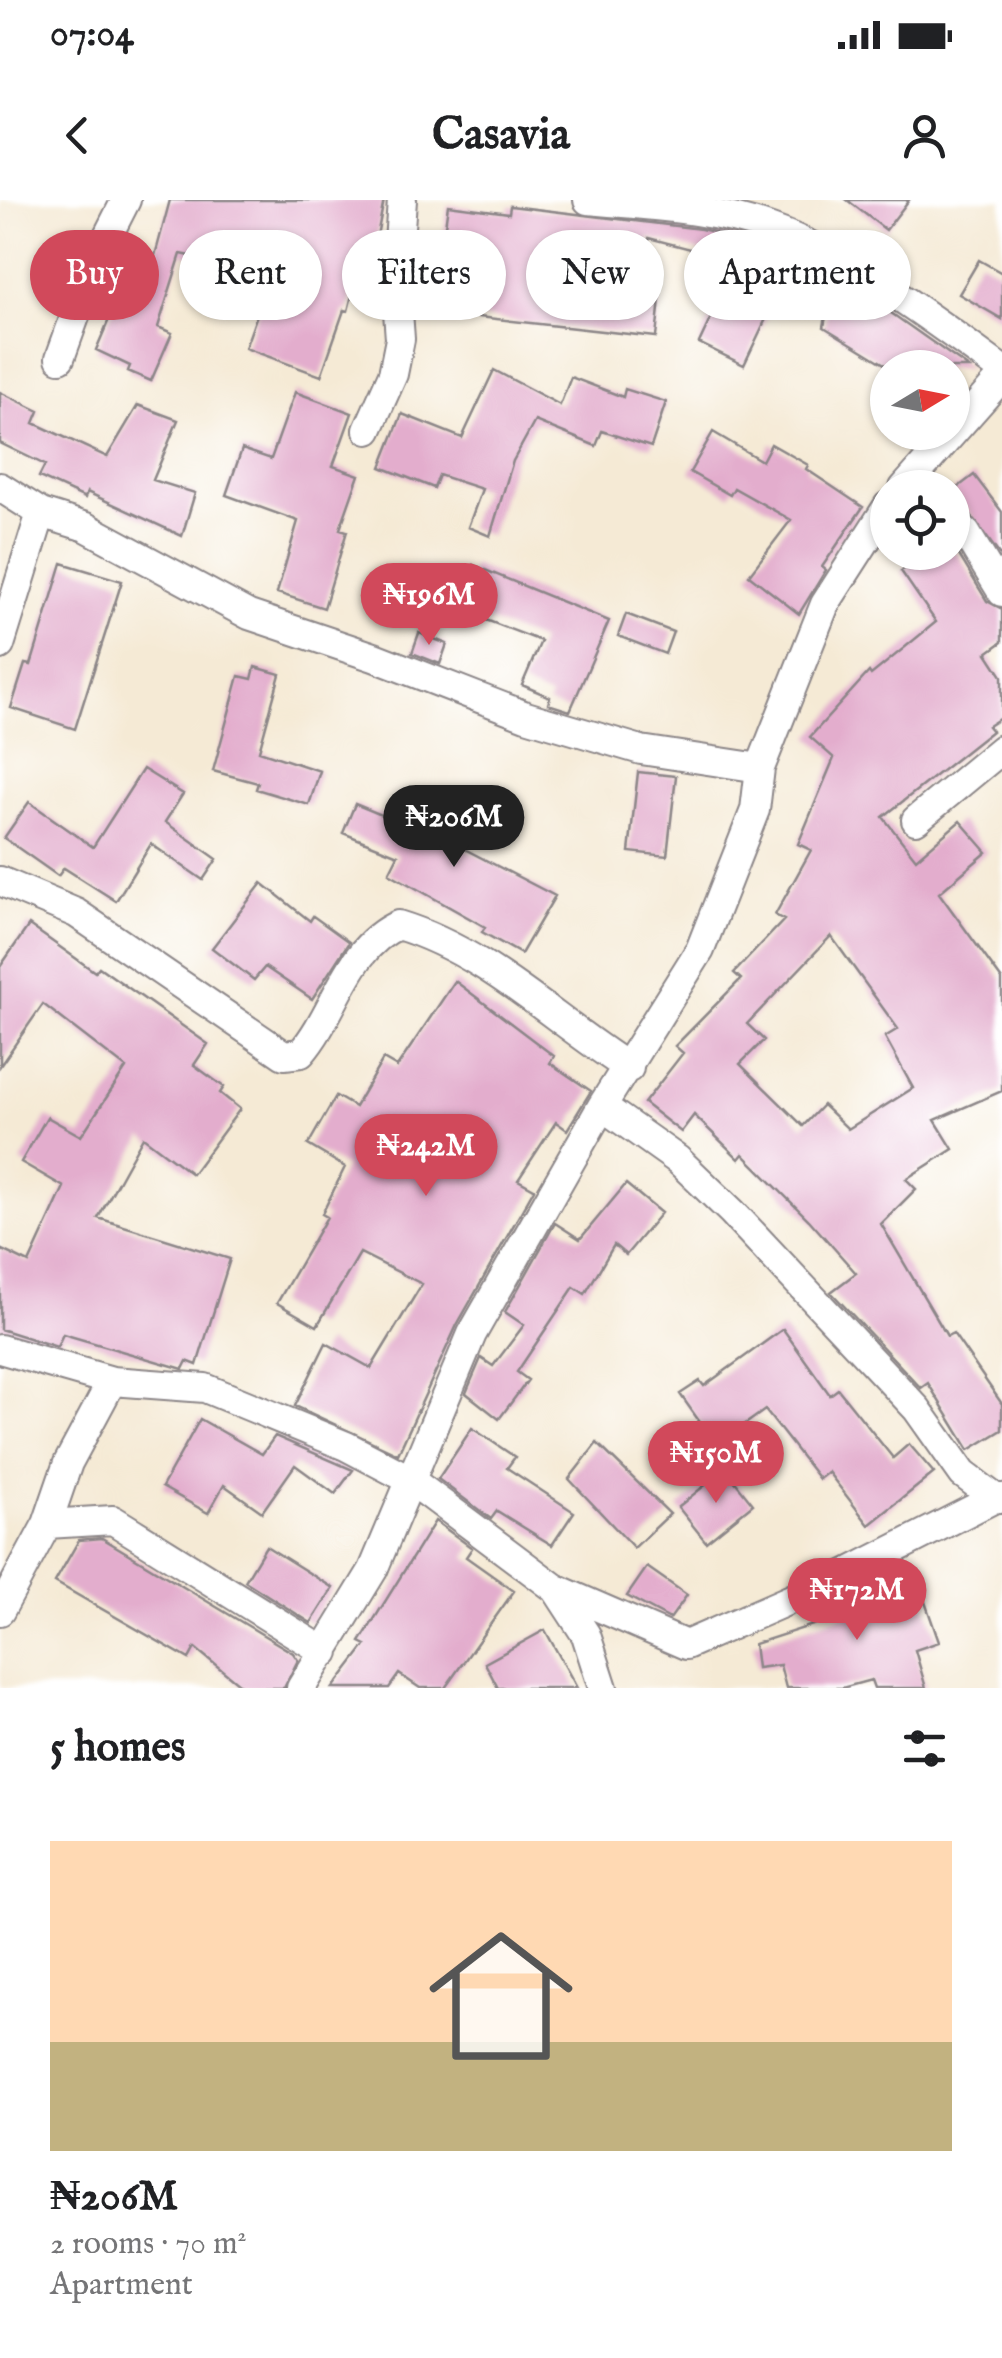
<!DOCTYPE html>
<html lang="en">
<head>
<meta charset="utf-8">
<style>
	body { margin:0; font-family:"IM FELL English",serif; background:#f2f2f2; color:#202124; height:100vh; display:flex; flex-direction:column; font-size:38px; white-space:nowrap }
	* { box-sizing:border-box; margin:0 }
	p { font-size:32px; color:#757577 }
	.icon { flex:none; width:55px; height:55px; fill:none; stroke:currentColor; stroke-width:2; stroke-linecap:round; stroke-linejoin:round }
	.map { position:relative; height:1488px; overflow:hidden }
	.panel { display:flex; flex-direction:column; background:#fff; flex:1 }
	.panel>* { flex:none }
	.banner { position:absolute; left:30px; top:30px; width:942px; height:90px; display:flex; gap:20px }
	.needle { width:65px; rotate:80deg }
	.buttons { position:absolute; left:870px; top:150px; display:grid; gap:20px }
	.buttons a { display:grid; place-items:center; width:100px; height:100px; border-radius:50%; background:#fff; box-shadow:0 2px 8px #0004; font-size:50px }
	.price { position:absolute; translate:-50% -85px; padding:0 22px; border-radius:35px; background:#d1495b; color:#fff; font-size:32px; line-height:65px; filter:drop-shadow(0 2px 5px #0008) }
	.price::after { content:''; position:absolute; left:50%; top:60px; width:30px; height:22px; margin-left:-15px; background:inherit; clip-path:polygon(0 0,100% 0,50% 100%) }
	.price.on { background:#222; color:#fff }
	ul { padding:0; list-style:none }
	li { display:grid; align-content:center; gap:20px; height:530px; padding:0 50px }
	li+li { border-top:2px solid #e0e0e0 }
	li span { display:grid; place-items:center; height:310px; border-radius:0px; color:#555 }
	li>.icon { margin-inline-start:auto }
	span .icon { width:180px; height:180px; fill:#fffc; stroke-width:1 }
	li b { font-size:42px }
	h2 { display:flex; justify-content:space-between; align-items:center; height:120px; padding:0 50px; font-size:42px }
	.chip { padding:0 35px; border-radius:45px; background:#fff; box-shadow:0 2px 8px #0004; font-size:35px; line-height:90px }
	.chip.on { background:#d1495b; color:#fff }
	.status { display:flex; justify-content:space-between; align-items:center; height:70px; padding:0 50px; background:#fff; direction:ltr }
	.status svg { height:28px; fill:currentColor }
	header { display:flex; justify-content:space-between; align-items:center; height:130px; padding:0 50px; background:#fff; font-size:45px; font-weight:700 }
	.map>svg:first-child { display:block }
</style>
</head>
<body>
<div class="status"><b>07:04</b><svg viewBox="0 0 49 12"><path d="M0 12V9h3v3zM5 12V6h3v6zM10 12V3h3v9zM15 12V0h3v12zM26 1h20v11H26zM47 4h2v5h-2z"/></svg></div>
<header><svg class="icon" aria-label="back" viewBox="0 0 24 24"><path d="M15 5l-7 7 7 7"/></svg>Casavia<svg class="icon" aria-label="person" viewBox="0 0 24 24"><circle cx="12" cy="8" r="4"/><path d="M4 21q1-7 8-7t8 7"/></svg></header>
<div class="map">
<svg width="1002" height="1488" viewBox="0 0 1002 1488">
	<rect width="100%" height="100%" fill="#fff"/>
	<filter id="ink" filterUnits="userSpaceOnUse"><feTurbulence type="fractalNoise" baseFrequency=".01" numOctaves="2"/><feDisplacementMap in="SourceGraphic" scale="20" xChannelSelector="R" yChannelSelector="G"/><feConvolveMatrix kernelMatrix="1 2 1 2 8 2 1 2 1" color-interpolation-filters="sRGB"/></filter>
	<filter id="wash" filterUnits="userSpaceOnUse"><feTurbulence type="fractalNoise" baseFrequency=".0048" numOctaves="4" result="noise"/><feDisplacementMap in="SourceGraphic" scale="40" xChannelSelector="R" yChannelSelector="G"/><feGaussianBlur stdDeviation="2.25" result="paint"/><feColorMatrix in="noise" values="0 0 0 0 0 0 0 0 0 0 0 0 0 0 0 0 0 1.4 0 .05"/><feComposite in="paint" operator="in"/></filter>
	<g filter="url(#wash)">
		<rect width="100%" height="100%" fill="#f5ead5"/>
		<g id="blocks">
			<!-- building -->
			<path fill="#e3adcd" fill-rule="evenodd" d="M170,0H384L376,41L366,39L348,111L344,110L321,176L245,148L272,73L181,54L158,127L172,133L151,181L128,171L130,166L96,150L116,103L107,100L122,53L153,63Z
				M847,0H909L886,30Z
				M448,5L509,13L510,6L701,29L736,37L791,58L786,74L649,38L645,87L661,89L656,137L433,112Z
				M979,60L1002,73V119L959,94Z
				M832,84L884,108L969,168H891L824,127Z
				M721,96L774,102L744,165L699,143Z
				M494,170L560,205L571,177L623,197L625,189L666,202L651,247L602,231L596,246L535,221L513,261L490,336L468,327L482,289L439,275L434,288L381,267L402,214L462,238Z
				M0,192L39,211L34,223L107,257L138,205L178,220L153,280L195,293L182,336L87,292L85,298L39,277L45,265L0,243Z
				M295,192L352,213L333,266L359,275L340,329L347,331L324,408L277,393L298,321L226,295L242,249L271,259Z
				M713,232L762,261L771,244L808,265L806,269L863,307L822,367L826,370L799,414L749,375L791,320L734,288L730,295L690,272Z
				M974,275L1002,312V358L953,291Z
				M928,352H957L987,401L1002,409V442L987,453L1002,476V517L988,526L992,531L883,617L916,659L960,621L987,652L939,693L1002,780V891L935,920L953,949L906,979L916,989L881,1024L947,1136L953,1133L1002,1204V1230L969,1250L928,1183L921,1188L831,1092L856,1073L809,1020L743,954L739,959L694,915L681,932L644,903L683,853L675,846L741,779L734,773L784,720L775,715L811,650L798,644L834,558L810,537L869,472L871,475L936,422L901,371ZM831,736L898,829L885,837L913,888L848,929L823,905L803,926L740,864L764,840L747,824Z
				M62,363L122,381L75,529L11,508L25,464L31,465Z
				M473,365L609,421L570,511L548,504L550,497L522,485L541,441L457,409Z
				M626,414L673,432L665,454L618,436Z
				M419,433L447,444L440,464L412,453Z
				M255,467L280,474L259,551L320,571L309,605L256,589L258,583L213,571L239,476L252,479Z
				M143,569L183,594L165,622L217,659L203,680L151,644L116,701L64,668L58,676L4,638L29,602L93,647Z
				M638,572L676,576L667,656L629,652Z
				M427,595L467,614L453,643L555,696L521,754L482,732L485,727L389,673L398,655L343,633L355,604L384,616L387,607L416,618Z
				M262,683L310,721L313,716L349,742L312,799L265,767L254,780L212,748Z
				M29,725L95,772L99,767L208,844L194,865L224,887L220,893L240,909L192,974L143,937L98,1018L230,1059L197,1165L187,1161L183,1169L63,1134L57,1147L0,1129V1049L29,1063L64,987L21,962L47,917L81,936L126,868L43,804L0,866V767Z
				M455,781L554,856L550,863L591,891L567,930L556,922L518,980L534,989L457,1125L398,1254L295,1206L326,1143L371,1168L422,1084L360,1053L317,1126L277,1103L327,1017L322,1014L345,967L308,945L336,896L355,907L383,859L397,867Z
				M626,984L661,1013L626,1055L614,1045L585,1094L574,1087L517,1172L528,1180L499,1219L466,1193L481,1158L493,1166L524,1125L505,1112L555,1023L580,1039Z
				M783,1129L830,1195L838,1189L893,1258L909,1244L934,1273L869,1325L828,1272L819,1279L765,1210L716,1245L680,1194L700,1181L704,1186Z
				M200,1219L262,1254L275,1236L353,1270L335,1294L295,1265L262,1312L224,1285L208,1313L162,1287Z
				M472,1228L515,1257L507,1268L574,1312L552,1345L497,1311L491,1319L438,1279Z
				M597,1243L670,1314L634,1348L569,1279Z
				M725,1269L753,1304L706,1342L678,1307Z
				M435,1321L472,1348L466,1357L514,1391L445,1488H420L399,1474L389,1488H333L366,1445L360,1442Z
				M102,1338L293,1453L298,1460L284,1488H244L195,1448L189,1459L55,1382L79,1340Z
				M266,1346L333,1388L311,1423L245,1381Z
				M647,1367L687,1395L670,1419L627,1396Z
				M888,1372L897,1402L922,1393L939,1442L915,1450L926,1488H874L871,1480L842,1488H786L780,1465L757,1468L754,1444L847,1414L841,1396Z
				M545,1430L577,1488H498L485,1463Z"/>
		</g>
	</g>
	<g filter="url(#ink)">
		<use href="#blocks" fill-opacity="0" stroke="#8c8688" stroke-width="2.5"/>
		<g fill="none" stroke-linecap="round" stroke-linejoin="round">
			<defs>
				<path id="minor" d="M588,0C650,6 712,8 771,29C852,58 933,119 1002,170
					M60,158L95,61L126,0
					M368,230L393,174L400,139L396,84L402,0
					M0,287L41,313L86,327L249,415L374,457L526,516L641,550L760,568
					M904,288L1002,177
					M952,320L966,333L1002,392
					M0,445L41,313
					M916,620L1002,549
					M0,681L76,713L284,855L301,853C336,813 347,747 398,725C487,752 552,819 629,868
					M602,906L678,960L732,1012L917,1209L963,1274L995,1298H1002
					M0,1149L112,1181L205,1188L346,1246L409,1279L556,1389L586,1435L603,1488
					M47,1324L113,1320L325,1452
					M557,1389L686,1445L828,1383L995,1298
					M0,1411L47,1324L68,1263L112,1181
					M301,1488L373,1370L472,1134L602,906L700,750L755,610L760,568L825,404L888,306"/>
			</defs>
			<!-- minor casing -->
			<use href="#minor" stroke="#8c8688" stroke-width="32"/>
			<!-- minor -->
			<use href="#minor" stroke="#fff" stroke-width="28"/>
		</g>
	</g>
</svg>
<div class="buttons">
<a><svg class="needle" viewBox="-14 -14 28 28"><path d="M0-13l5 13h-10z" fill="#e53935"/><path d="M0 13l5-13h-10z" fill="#757577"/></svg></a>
<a><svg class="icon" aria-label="locate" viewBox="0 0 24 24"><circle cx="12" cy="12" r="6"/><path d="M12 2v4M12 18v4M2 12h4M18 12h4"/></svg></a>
</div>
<b class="price" style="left:429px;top:448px">₦196M</b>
<b class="price on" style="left:454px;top:670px">₦206M</b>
<b class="price" style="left:426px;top:999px">₦242M</b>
<b class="price" style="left:716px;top:1306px">₦150M</b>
<b class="price" style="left:857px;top:1443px">₦172M</b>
<div class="banner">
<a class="chip on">Buy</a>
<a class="chip">Rent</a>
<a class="chip">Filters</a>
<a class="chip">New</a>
<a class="chip">Apartment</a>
</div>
</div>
<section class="panel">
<h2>5 homes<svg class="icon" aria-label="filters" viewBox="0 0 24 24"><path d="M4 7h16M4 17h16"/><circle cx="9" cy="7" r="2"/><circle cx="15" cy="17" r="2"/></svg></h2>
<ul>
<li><span style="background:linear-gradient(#ffd9b3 65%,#c2b280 0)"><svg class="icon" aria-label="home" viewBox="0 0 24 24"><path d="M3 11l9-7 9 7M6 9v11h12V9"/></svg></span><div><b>₦206M</b><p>2 rooms · 70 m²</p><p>Apartment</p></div></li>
</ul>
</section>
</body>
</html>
